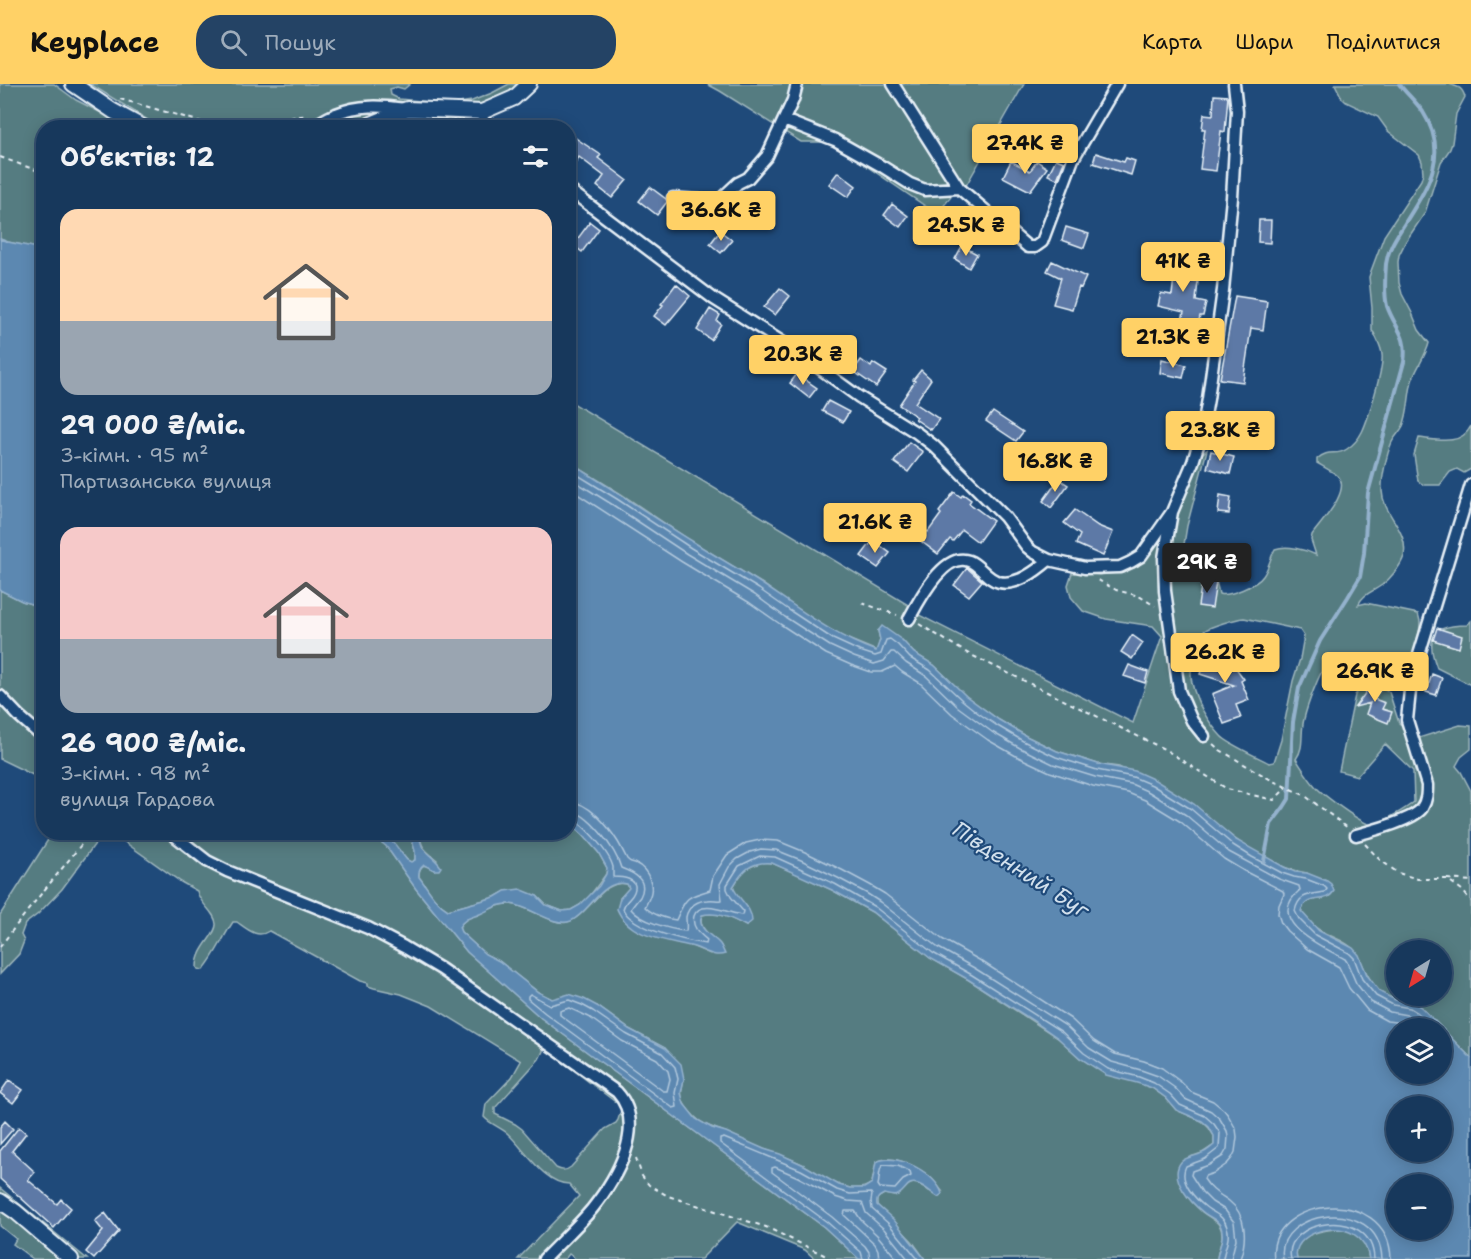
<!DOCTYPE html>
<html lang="uk">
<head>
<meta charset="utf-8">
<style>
	body { margin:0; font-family:"Shantell Sans",sans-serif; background:#244365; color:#f1f3f6; height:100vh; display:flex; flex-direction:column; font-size:22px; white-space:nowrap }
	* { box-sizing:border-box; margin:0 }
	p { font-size:20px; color:#9eacbb }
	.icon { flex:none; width:33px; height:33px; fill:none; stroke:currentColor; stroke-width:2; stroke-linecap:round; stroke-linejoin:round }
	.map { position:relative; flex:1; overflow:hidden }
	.side { position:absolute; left:36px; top:36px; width:540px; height:720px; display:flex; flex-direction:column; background:#17385c; border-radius:24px; box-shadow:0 3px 15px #0003,0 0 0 2px #365272 }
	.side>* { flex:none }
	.needle { width:39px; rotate:217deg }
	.buttons { position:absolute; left:1386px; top:856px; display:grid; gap:12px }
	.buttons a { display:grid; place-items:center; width:66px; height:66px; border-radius:50%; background:#17385c; box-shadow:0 3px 15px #0003,0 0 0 2px #365272; font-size:30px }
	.price { position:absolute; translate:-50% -51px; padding:0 14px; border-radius:6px; background:#ffd166; color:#111; font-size:20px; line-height:39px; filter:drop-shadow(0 2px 3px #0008) }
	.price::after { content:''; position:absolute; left:50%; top:36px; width:18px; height:14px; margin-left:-9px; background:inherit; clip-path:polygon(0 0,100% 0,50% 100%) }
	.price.current { background:#222; color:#fff }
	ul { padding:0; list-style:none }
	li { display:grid; align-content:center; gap:12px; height:318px; padding:0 24px }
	li span { display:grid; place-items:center; height:186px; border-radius:18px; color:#555 }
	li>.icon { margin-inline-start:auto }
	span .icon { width:108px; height:108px; fill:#fffc; stroke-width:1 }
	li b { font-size:26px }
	h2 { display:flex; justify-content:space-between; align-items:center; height:72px; padding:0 24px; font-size:26px }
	header { display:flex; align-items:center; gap:36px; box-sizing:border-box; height:84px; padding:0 30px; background:#ffd166; color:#111 }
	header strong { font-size:28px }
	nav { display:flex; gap:33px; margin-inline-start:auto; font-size:21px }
	.search { width:420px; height:54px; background:#244365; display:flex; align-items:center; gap:15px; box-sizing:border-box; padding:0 21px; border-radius:24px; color:#9eacbb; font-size:22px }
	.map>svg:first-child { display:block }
</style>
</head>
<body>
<header>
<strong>Keyplace</strong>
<div class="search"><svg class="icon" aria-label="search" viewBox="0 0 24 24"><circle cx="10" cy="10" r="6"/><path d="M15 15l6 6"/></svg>Пошук</div>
<nav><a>Карта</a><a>Шари</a><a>Поділитися</a></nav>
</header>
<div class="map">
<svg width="1471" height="1175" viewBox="0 0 1471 1175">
	<rect width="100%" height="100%" fill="#1f4a7a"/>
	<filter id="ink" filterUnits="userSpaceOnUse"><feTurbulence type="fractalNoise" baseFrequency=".0167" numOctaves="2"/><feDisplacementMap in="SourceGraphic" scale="12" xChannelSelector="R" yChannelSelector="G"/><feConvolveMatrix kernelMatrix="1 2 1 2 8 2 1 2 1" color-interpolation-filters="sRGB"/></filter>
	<g filter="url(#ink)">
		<!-- green -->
		<path fill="#557b81" stroke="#9eb6bc" stroke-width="1.5" fill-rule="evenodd" d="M0,0H54L76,16L129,43L44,44L43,165L8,158L0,155Z
			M90,0H410L404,5L397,3L390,5L391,11L399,15L452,20L472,17L492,9L509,0H519L515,5L485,20H403L356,44L159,43Z
			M707,0H1024L964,105L954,109L937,130L831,58H801L720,7Z
			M1335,0H1449C1458,3 1462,3 1465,13L1456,30L1452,59L1450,65L1441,78L1425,129L1406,157L1399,171L1398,178L1399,199L1402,210L1412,229L1419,246L1429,259C1426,272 1416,284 1412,297C1408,312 1409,328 1403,342C1400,348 1395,352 1392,358C1387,369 1381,395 1382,407C1383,431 1409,446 1404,472C1401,482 1390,495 1382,501C1372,508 1363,510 1358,521L1366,519L1418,530C1419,533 1420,537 1420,539C1420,551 1410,586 1402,594C1398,592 1395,588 1391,587C1383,586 1369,591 1363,587C1356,583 1349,574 1339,574C1335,574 1330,575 1327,579C1319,589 1307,622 1304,635C1300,649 1305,663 1296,675C1302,684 1308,694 1315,702C1322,710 1364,742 1373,741C1382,739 1407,724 1414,718L1413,687L1385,660L1357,692L1339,687L1355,611L1368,596H1372L1389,608L1399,639L1419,654L1460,641L1471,642V665L1461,673L1456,682L1461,688L1471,707V974L1422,924C1407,915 1395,918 1382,909C1368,899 1364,879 1354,866C1347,857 1331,853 1321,847C1313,843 1306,834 1301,827C1304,817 1312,815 1322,815L1307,789C1279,786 1246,764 1225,747L1119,683L1098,680L1057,667L1026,652L999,636L966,612L934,581L914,569L902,556L878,547L880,556L877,567L836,550L792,522L763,500L694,459L621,410L569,378L568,316L910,522L915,529L1133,639L1162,552L1153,542L1106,535L1083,527L1071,513L1068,501L1072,489L1081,488L1099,491L1116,489L1138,482L1147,473L1167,442L1186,409L1199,372L1207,366L1187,442L1179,491C1182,489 1185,490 1188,490C1189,490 1196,487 1197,486C1216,481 1216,498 1219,510C1229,513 1257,501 1263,492C1269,484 1270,474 1275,465C1287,461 1304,465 1316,471L1311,456L1312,451C1320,439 1352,407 1338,392C1335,389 1322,382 1317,379V375C1329,364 1336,373 1347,365C1353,361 1359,354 1362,348C1368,336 1384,283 1382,271C1382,264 1377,256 1374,249L1372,247V224L1369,193L1371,187L1384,152L1421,96L1423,89L1422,78L1419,71L1388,47L1378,33L1346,18L1342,14ZM1244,534L1300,546L1304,552L1300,575L1293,597L1281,656L1274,678L1269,679C1258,673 1228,660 1221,652C1208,638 1196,618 1192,599C1189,587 1194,555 1204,547C1211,542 1235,535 1244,534ZM1396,867H1442V912H1396Z
			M408,35L469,36L474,38L478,43L371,44L386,39Z
			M1471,342V385L1464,389L1457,385L1450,388L1440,401H1424L1418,397L1414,371L1419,354C1438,356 1461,362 1471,342Z
			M0,506L22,517L43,524V699L33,691L0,675Z
			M1471,537V601L1437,584C1435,578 1432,571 1432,565C1429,543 1451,541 1467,541Z
			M569,738L584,752L598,768L607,784L606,790L589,813L580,821L571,826L562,827L546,821L537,812L506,807L495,813L448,826C435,819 428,804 419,793C419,779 424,779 434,786L437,776C424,765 422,765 419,749L568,748Z
			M53,748L107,749L97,757L62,805L38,830L25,840L21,851L24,857L19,870L0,890V831Z
			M112,749H369L386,762L416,805L467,868L541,934L824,1143L859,1175H815L805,1166L737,1138L701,1175H576L569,1170L565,1175H548L582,1142L603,1115L621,1087L632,1053V1036L630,1027C625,1034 627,1040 626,1049C625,1058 622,1068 619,1076C603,1116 569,1145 540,1175H518L579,1112L569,1100C544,1100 525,1065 507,1049C500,1043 490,1040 484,1033L486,1020L512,993L521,977L431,922L401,910L374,904L368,902V899L360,897L269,847C257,855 247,845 237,838H233C223,853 215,872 203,886L198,885L197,883C197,863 217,851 216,840C215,827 199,820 197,807L181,798ZM543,963L622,1023L618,1036L616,1039L605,1045L571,1083C566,1087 562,1087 556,1084L522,1045L515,1040L495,1030V1024L539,975L543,967Z
			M381,749H410L415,767V776L411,778L407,776L390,755Z
			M762,778L772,779L796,789L832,806L872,828L930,874L969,896L1058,954L1080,974L1152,1004L1166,1014L1176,1026L1202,1037L1209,1044L1214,1052V1061L1202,1069L1190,1073L1183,1106C1189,1114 1195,1121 1202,1128C1212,1136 1222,1137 1222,1152C1222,1160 1217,1167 1217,1175H925L912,1157L877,1121C876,1114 878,1113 884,1110L894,1112C909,1100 912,1093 929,1107H942C938,1102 934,1096 929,1092C916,1082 893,1069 876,1078L872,1099C865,1104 858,1105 850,1104C833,1101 819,1089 804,1081C790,1074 776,1070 761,1064C750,1060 739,1054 727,1049C716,1044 703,1042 694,1032C681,1018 679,1014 684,995L665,964L629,945L597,922L552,915L538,908L499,877L485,870L461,848L459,843L462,839L467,835C480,830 497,819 510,820C527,821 553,842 567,838C589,832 602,794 627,800L629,804L620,814L694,863L710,870L721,862C713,853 697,845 702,831C717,827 733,835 746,842L747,823L736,810L733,803L743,786Z
			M0,1104L87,1175H77L0,1111Z
			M0,1125L63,1175H33L13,1160L16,1155L0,1142Z
			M1335,1145C1340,1146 1346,1146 1350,1147C1362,1151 1367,1164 1369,1175H1297C1291,1152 1318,1147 1335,1145Z"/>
		<!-- water -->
		<path fill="#5c88b1" stroke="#94b2cd" stroke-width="1.5" fill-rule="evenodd" d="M0,155L8,158L43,165V524L22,517L0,506Z
			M569,378C610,403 650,431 692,457C715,472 739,485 762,500C800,525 833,552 876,567L880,556L878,547L882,542L902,556L914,569L934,581L966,612L999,636L1026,652L1057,667L1098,680L1135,687L1155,696L1194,720L1236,756L1284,783L1295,788L1307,789L1327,797L1331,800L1334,807C1325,822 1308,808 1301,827L1319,847L1353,864L1359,871L1367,891L1380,908L1395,916L1413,918L1422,924L1471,974V1175H1369C1363,1127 1289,1144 1297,1175H1217C1218,1164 1225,1154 1221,1143C1218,1135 1210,1134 1204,1129C1191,1119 1168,1094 1181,1078C1186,1072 1196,1073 1202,1069C1206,1068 1210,1064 1214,1061V1052L1209,1043L1202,1037L1176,1026L1166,1014L1152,1004L1137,999L1106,991L1080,974L1058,954L1032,936L969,896L930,874L872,828L832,806L772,779C751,777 743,786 733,803C738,815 752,823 752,837L746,842C733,835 717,827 702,831C696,845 712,851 720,860C722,863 723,866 725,870C714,874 704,866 694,863C667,856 629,854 617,825L620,814L629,804L627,800C602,794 590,828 571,837C554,844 529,821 510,820C499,819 490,826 480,830C476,832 471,833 467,835L462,839L459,843L461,848L485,870L499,877L538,908L552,915L569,910L584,915L597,922L629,945L665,964L681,980L684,995L681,1009L684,1020L696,1035L712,1044L726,1048L764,1065L780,1070L804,1081L839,1101L850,1104H864L872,1099L876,1078C896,1067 937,1090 942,1110L938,1113C931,1109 925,1102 918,1100C907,1096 906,1107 898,1111C894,1113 888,1111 884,1110C878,1113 876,1115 877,1121L894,1136L925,1175H859L824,1143L541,934L467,868L416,805L386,762L369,749C392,748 394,761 407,776L411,778L415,776V767L410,749H419C420,754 420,759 423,764C428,771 436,775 441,783L439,786H434L424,781C420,784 418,787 419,793C428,804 435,819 448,826L495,813L505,807L520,805L537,812L546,821L562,827L571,826L580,821L599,802L606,790L607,784L598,768L584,752L569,738ZM1396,945H1442V990H1396ZM1396,1023H1442V1068H1396ZM1396,1101H1442V1146H1396Z"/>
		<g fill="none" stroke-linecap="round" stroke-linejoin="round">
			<!-- shore -->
			<path stroke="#b0c7dc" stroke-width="1.5" d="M568,385L617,415L691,464L759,505L789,526L833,555L857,566L875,572L881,570L886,556L890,555L898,561L910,574L930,586L962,616L978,629L996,641L1023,657L1056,673L1097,686L1133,693L1152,701L1191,725L1233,761L1252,773L1282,789L1294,793L1306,795L1324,802L1327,805L1325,808C1310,811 1299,809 1295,827L1299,835L1315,851L1349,869L1354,874L1362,895L1376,912L1393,921L1410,924L1418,929L1434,945
				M568,393L613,421L687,470L755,511L785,533L830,562L854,573L874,580L884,577L891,568H894L906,579L926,592L958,623L992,648L1020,664L1053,680L1095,693L1131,700L1149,708L1186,731L1229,768L1279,795L1299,802L1300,806C1263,837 1321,862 1345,875L1347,878L1356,899L1371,918L1390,928L1407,931L1423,945
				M568,404L682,478L750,519L780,540L826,570L851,581L871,588H882L895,582L902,588L920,599L952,630L988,656L1016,672L1050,688L1093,702L1128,709L1145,716L1181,738L1224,775L1244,787L1283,807L1284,810L1279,821L1278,830L1281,839L1287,847L1307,865L1339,883L1349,904L1367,926L1387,937L1403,939L1410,945
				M568,717C589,718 608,742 618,758C621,763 624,769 627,775C631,779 629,777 635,779C642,782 648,789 650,796C654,807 649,814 645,823C652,830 665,835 676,836C686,813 686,813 710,806L713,792L727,771L746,759L760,756L778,757L805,768L842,786L870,801L885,810L942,855L981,877L1071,935L1094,957L1115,970L1144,977L1162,984L1181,998L1191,1008L1213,1017L1224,1026L1228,1031L1236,1045L1237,1053L1235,1068L1232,1074L1227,1080L1214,1089L1205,1092L1204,1095C1211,1106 1219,1110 1229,1117C1247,1131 1247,1156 1240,1175
				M568,726C589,728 616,766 621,784C634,789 649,796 640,813C637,817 634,820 631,825C640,837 671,846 686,847C687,842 686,838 686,833C688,822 698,816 708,816C713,815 717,817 722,816L720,800L729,783L737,775L750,768L761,765L776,766L801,776L838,794L866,809L880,818L937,863L976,885L1066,942L1089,964L1112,978L1141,986L1158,992L1175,1004L1185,1015L1211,1027L1220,1035L1227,1047L1228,1052L1227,1065L1223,1072L1209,1081L1192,1087L1191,1091L1202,1108L1212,1118L1225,1126L1234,1138L1236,1155L1231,1175
				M568,734C582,736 610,770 613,783C613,786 613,790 613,793C621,793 640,794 634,808C631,816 625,816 623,825C632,845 686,857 706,860L707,856C700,850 691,843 694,832C700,814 730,830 742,831L743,827L731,813L727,805V801L739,782L760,772L775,773L835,800L875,823L933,869L972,891L1062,948L1084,969L1108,985L1139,993L1154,999L1170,1010L1180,1021L1205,1032L1214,1040L1220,1049L1219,1064L1205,1075L1186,1082C1178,1097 1195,1115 1207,1124C1215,1130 1224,1132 1227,1143C1231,1155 1224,1164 1223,1175
				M530,910L550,921L569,916L582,921L593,927L626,950L662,969L675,983L678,995L675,1009L677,1023L673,1024L545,929L528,915V912Z
				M569,924L589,933L622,957L657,975L668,987L670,995L667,1007H663L560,931V927Z
				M883,1081L898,1082L910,1088L911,1092L903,1096L895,1105L880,1104L878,1101C880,1095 878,1085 883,1081Z
				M863,1175L861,1168L827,1138L720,1059V1055L724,1054L801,1086L837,1106L850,1110L871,1109L872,1111L871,1117L872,1125L889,1140L918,1175
				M870,1175L869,1168L865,1162L832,1133L772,1088V1084L775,1083L798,1093L835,1113L848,1117L862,1118L866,1129L884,1145L908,1175
				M879,1175L878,1166L875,1160L844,1131L845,1127H855L861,1136L877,1151L897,1175
				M1274,1175C1265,1114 1389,1098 1391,1175
				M1283,1175C1273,1127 1379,1109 1382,1175
				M1291,1175C1281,1136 1372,1120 1374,1175"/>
			<!-- stream -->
			<path stroke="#94b2cd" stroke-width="4" d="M1264,777L1271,740L1284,723L1289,715L1293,638L1299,604L1320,557L1348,513L1360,493L1364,469L1368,409L1404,278C1408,250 1395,245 1387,222C1384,210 1385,193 1386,180C1388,164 1397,152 1405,139C1428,102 1450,70 1423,28C1416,18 1407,10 1399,0"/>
		</g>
		<!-- building -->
		<path fill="#5d79a6" stroke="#e8f1f8" stroke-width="1.5" d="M1214,11L1228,12L1225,48L1221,47L1216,87L1200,85L1205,45H1202L1204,30L1213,31Z
			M568,49L601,71L598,74L627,96L612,114L597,102L604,92L579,73L575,79L568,74Z
			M1096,69L1124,78L1126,74L1135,77L1131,91L1093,79Z
			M1056,75L1064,78L1057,95L1048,91Z
			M1011,77L1030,87L1037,77L1047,84L1030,107L1003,93Z
			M838,88L856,102L848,113L829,100Z
			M650,103L666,115L667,118L657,131L639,117Z
			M892,120L908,132L900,143L884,131Z
			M1259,136H1271L1270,159L1258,158Z
			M590,138L599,145L582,168L573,161Z
			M1066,143L1089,150L1084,164L1062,156Z
			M720,147L732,156L721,169L710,160Z
			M962,162L977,170L969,184L955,175Z
			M1166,168L1191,171L1188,196L1198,197L1196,217L1206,219L1203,232H1200L1196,249L1180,245L1184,228L1158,222L1161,209L1172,211L1175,184L1164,183Z
			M1052,177L1086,193L1081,204L1079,203L1072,225L1053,220L1061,194L1047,187Z
			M676,200L690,212L666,241L654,232L663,221L661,220Z
			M780,204L790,212L775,231L764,223Z
			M1235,212L1267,217L1263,246L1251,244L1243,298L1220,295Z
			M710,225L720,231L717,237L721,240L711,256L697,246Z
			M1162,275L1186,281L1183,294L1160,289Z
			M861,276L871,283L873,279L887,288L876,303L853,287Z
			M921,286L931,295L915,319L939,335L931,346L915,335L917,333L899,321L915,297L913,296Z
			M797,290L817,304L809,314L790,299Z
			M828,317L849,328L843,338L822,327Z
			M993,328L1023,348L1016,357L986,337Z
			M1218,334L1242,339L1239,351L1216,346Z
			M909,358L923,368L908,388L894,378Z
			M1211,367L1234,373L1230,390L1207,384Z
			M1059,395L1068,401L1051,424L1043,417Z
			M954,408L961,413L963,410L971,416L969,419L993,437L978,458L962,446L953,457L950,455L938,470L910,449L917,440L928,448L941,430L939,428Z
			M1220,411L1231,413L1229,430L1218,429Z
			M1075,426L1098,442L1113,448L1103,472L1076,460L1080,451L1064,439Z
			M873,456L890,469L878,484L861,472Z
			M967,484L982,497L969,512L954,501Z
			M1202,496L1216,498L1212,524L1198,522Z
			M1437,544L1462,552L1459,564L1433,556Z
			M1132,551L1143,559L1132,575L1121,568Z
			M1208,565L1221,566L1236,576L1233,580L1244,595L1241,597L1249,616L1236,621L1241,634L1224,640L1212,610L1234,601L1200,590Z
			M1129,581L1148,588L1145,599L1124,592Z
			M1432,590L1442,594L1436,611L1426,608Z
			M1375,596L1383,602L1374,615L1385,619L1382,625L1392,628L1388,639L1366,630L1370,619L1355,623Z
			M9,996L23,1006L13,1019L0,1009Z
			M5,1037L13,1045L0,1060V1043Z
			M19,1043L26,1049L12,1067L35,1088L28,1096L57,1120L61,1115L71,1124L54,1144L0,1095V1067Z
			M105,1129L119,1147L94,1175L86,1168L103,1147L95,1137Z"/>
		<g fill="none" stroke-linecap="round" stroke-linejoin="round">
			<defs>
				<path id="minor" d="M893,0L959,104L1028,163H1035L1042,158L1073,75L1117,0
					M482,28L484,44
					M784,36L835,56L883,83L910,100L925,106L959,104
					M311,44C319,39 327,33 336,30C359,20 382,22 406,25
					M568,105L714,215L793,265L859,313L917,349L934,362L1005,433L1027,463L1033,468L1049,476L1085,484L1120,483L1131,478L1141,472L1172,428
					M673,114L711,117L722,114L738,99L748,94L767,72L793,16L797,0
					M909,535C918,518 944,467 969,477C980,481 986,495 999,498C1017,502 1036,487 1049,476
					M0,612L19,632L44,654
					M1204,652L1192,637L1179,607L1165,507L1164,474L1172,428L1193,378L1202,348L1208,315L1223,206L1232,114L1237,27L1234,0
					M170,748L207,777L227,787L368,844L404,863L441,885L617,1008C648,1042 616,1095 592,1125C577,1143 560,1158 544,1175
					M1356,751C1371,747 1414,736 1422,724C1427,716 1427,709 1427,701L1407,636L1411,597L1471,401"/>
				<path id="tertiary" d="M73,0L113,27L144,44
					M362,44L407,25L482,28L514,14L529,0
					M0,1117L16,1128L71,1175"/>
			</defs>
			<!-- minor casing -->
			<use href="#minor" stroke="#e8f1f8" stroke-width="15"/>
			<!-- tertiary casing -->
			<use href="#tertiary" stroke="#e8f1f8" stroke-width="18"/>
			<!-- path -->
			<path stroke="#e8f1f8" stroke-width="2" stroke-dasharray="4.5 4.5" stroke-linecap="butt" d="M120,15L223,44
				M265,44L293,33L308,31
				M0,73L44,89
				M1098,496L1116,506L1139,512L1155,522
				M862,519L897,531
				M919,540L967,569L1166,666L1227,705L1274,716L1287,703
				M1213,660L1220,666L1273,697L1304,711L1348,744
				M1365,760L1379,775L1398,789L1418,795H1447L1462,806L1471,817
				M1447,795L1471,797
				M0,863C29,823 61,787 91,748
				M636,1074L642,1092L649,1101L668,1112L766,1143L824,1171L829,1175"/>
			<!-- minor -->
			<use href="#minor" stroke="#1f4a7a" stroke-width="10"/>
			<!-- tertiary -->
			<use href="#tertiary" stroke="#1f4a7a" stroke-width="14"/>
		</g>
	</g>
	<g text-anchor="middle" stroke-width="4.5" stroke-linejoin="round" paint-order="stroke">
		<!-- water labels -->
		<g font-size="22" font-style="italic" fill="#d3e1ed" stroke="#1f4a7a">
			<text transform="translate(1021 785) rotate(33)" y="8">Південний Буг</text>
		</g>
	</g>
</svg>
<div class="buttons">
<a><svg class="needle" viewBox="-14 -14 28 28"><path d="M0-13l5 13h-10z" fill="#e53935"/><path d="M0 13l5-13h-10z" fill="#9eacbb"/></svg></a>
<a><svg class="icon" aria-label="layers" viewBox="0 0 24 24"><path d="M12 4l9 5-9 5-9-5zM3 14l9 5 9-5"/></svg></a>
<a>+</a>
<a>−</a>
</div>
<b class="price" style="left:1025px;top:91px">27.4K ₴</b>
<b class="price" style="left:721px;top:158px">36.6K ₴</b>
<b class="price" style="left:966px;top:173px">24.5K ₴</b>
<b class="price" style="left:1183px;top:209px">41K ₴</b>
<b class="price" style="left:1173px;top:285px">21.3K ₴</b>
<b class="price" style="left:803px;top:302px">20.3K ₴</b>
<b class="price" style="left:1220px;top:378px">23.8K ₴</b>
<b class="price" style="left:1055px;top:409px">16.8K ₴</b>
<b class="price" style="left:875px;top:470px">21.6K ₴</b>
<b class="price current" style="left:1207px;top:510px">29K ₴</b>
<b class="price" style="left:1225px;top:600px">26.2K ₴</b>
<b class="price" style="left:1375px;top:619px">26.9K ₴</b>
<section class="side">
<h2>Об’єктів: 12<svg class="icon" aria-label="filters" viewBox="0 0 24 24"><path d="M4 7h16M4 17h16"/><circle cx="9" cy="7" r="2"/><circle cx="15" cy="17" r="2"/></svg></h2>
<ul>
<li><span style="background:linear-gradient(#ffd9b3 60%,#9aa5b1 0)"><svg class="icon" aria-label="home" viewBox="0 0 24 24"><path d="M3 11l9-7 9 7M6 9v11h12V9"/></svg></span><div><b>29 000 ₴/міс.</b><p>3-кімн. · 95 m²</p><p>Партизанська вулиця</p></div></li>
<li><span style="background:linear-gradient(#f6c9c9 60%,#9aa5b1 0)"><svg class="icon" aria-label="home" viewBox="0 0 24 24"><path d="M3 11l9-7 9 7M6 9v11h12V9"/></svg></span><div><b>26 900 ₴/міс.</b><p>3-кімн. · 98 m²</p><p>вулиця Гардова</p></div></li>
</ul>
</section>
</div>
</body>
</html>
